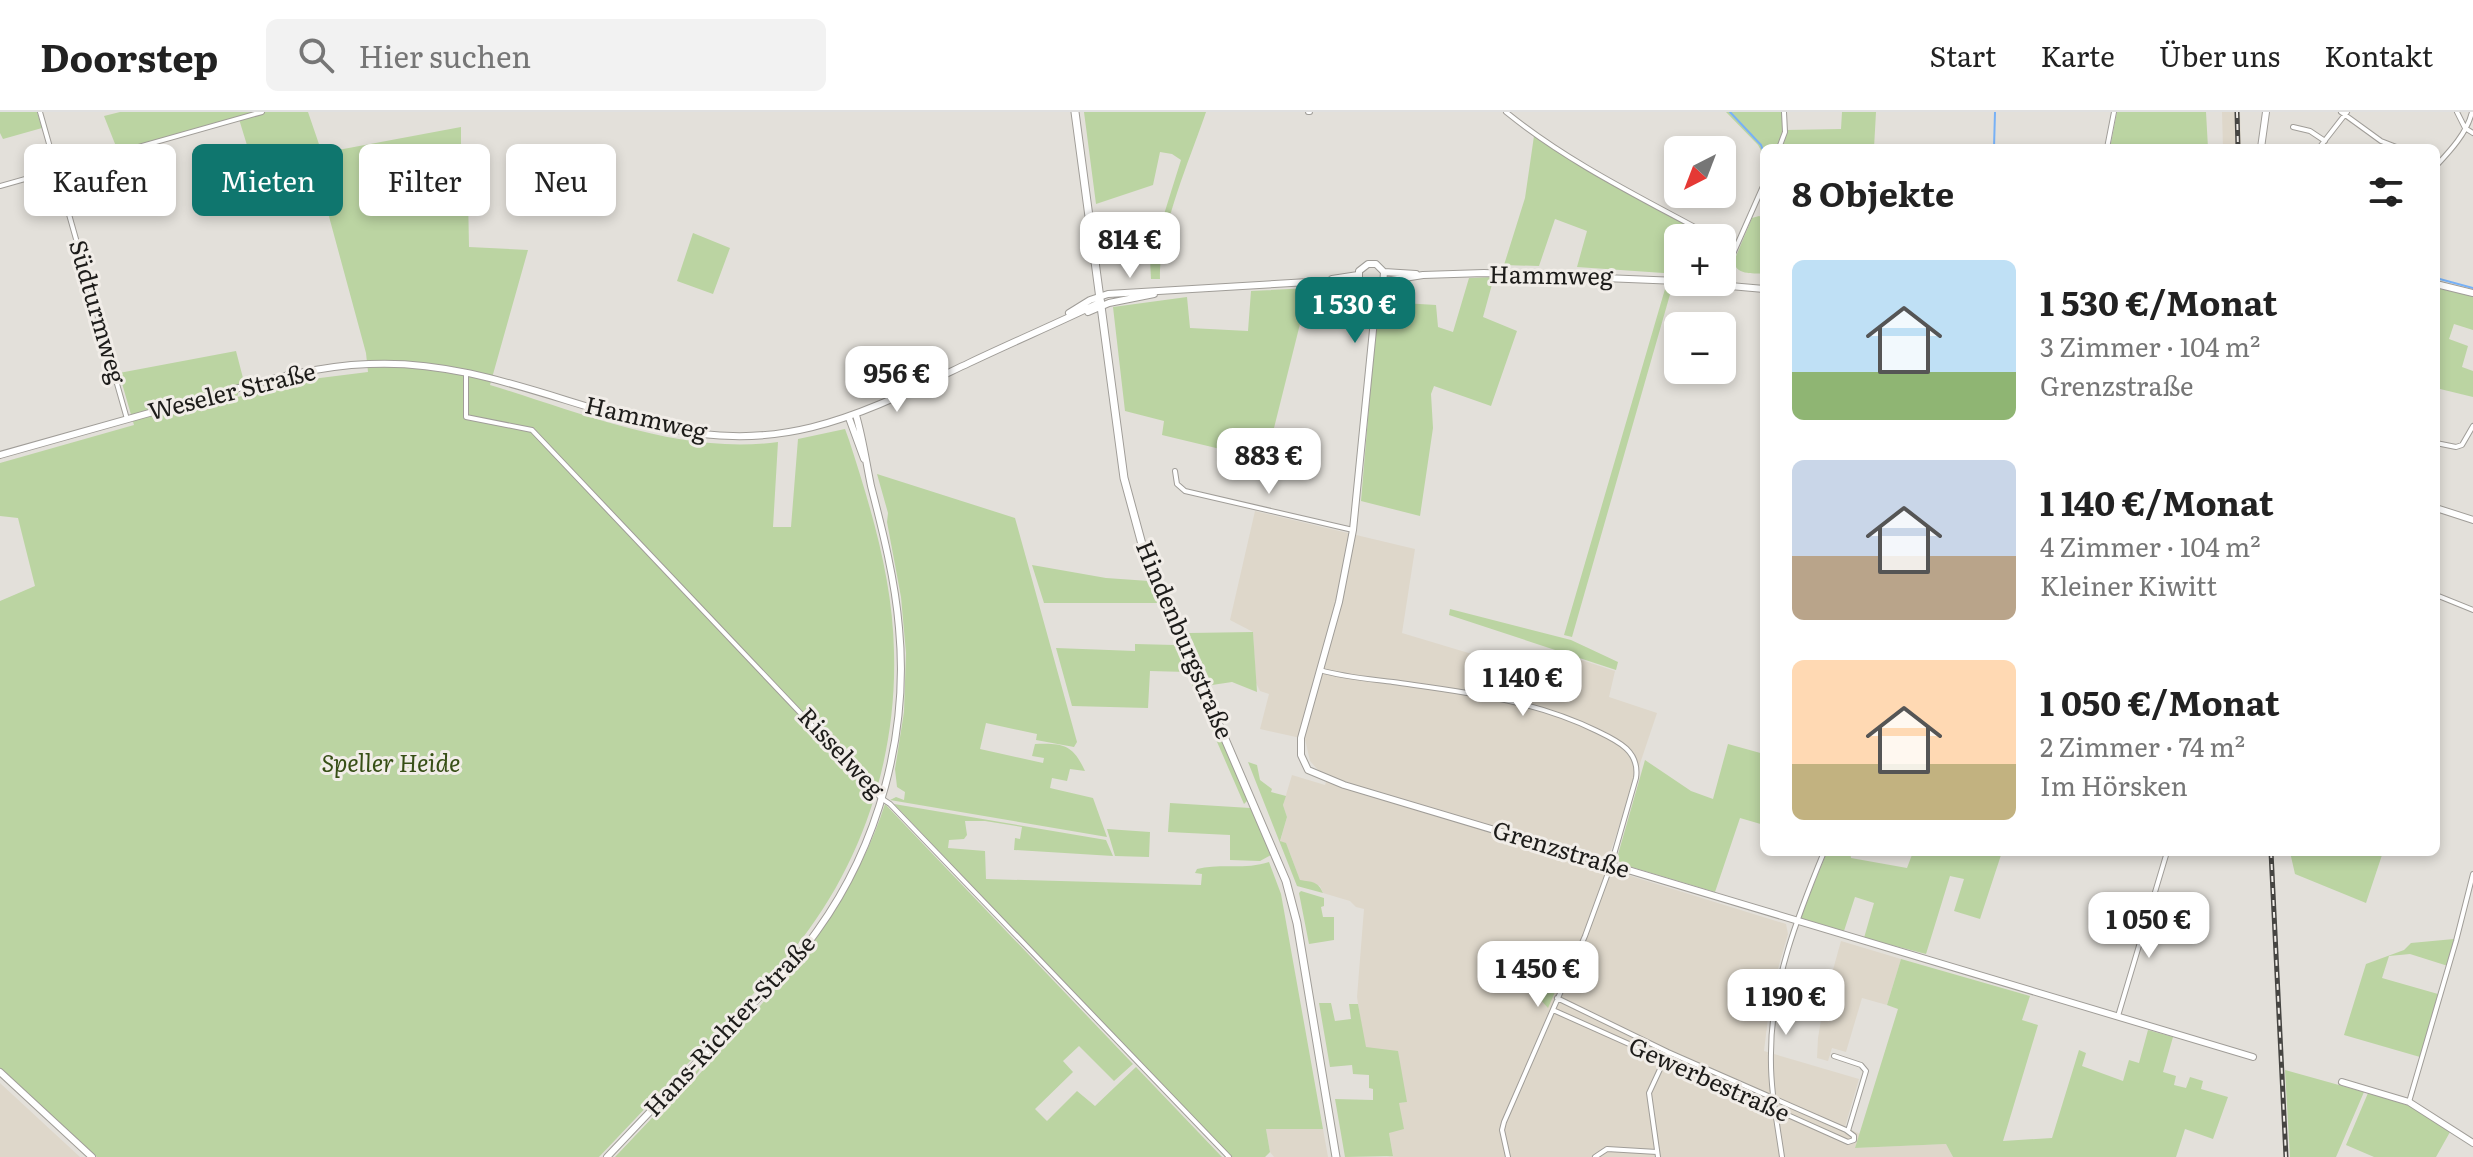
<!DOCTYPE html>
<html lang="de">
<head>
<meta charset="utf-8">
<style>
	body { margin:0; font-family:Literata,serif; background:#f2f2f2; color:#222; height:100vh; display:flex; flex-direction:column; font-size:30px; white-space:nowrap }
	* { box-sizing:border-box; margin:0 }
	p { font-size:26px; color:#767676 }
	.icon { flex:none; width:44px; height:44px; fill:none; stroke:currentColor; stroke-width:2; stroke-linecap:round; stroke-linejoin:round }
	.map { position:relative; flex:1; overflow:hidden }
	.details { position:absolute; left:1760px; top:32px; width:680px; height:712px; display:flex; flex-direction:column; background:#fff; border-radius:12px; box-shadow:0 4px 12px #0003 }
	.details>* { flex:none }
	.hud { position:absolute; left:24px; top:32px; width:760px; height:72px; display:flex; gap:16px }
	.needle { width:52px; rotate:222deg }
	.controls { position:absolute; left:1664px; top:24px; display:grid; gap:16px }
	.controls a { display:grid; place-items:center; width:72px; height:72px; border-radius:12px; background:#fff; box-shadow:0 4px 12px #0003; font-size:40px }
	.price { position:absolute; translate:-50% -68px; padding:0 18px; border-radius:16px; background:#fff; color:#222; font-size:26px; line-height:52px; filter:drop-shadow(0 2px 4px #0008) }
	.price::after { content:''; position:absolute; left:50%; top:48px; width:24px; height:18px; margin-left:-12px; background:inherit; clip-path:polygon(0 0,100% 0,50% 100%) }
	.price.selected { background:#0f766e; color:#fff }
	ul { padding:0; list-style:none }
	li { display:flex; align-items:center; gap:24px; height:200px; padding:0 32px }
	li span { display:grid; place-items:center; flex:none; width:224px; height:160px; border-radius:12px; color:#555 }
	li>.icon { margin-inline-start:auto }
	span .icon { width:96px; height:96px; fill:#fffc; stroke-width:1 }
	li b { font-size:34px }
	h2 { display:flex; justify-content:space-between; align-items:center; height:96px; padding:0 32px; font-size:34px }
	.chip { padding:0 28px; border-radius:12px; background:#fff; box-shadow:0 4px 12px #0003; font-size:28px; line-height:72px }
	.chip.selected { background:#0f766e; color:#fff }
	header { display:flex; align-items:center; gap:48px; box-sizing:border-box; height:112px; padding:0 40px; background:#fff; border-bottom:2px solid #e0e0e0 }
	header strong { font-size:38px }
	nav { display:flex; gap:44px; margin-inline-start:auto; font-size:28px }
	.search { width:560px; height:72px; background:#f2f2f2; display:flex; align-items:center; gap:20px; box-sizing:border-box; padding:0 28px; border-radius:12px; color:#767676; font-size:30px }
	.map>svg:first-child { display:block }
</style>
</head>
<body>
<header>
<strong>Doorstep</strong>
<div class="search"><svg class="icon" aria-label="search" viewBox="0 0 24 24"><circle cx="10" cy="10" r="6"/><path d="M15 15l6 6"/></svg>Hier suchen</div>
<nav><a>Start</a><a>Karte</a><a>Über uns</a><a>Kontakt</a></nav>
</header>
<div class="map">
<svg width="2473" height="1045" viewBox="0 0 2473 1045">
	<rect width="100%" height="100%" fill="#e3e0da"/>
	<!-- built -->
	<path fill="#ded7ca" d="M2222,0H2240L2241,36H2223Z
		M1255,399L1415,437L1402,521L1552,566L1560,541L1615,559L1609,585L1657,601L1605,756L1786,812L1788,822L1771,881L1764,939L1859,967L1845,1015L1860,1022L1855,1036L1946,1032L1953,1045H1387L1393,1043L1389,1021L1399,991L1407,990L1365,936L1357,885L1364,797L1356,795L1350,789L1323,781L1320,774L1300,768L1289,739L1280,730L1287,705L1283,693L1292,663L1325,673L1328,663L1318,658L1310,649L1305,627L1260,617L1269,582L1260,579L1256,571L1253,520L1230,508Z
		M1841,829L1901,847L1887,893L1862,886L1846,940L1832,936L1828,949L1817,946L1818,926L1824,890Z
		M0,971L80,1045H0Z
		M1266,1017H1323L1328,1045H1274L1270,1040Z"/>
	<!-- green -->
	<path fill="#bbd4a2" d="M0,0H37L42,16L3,27L0,21Z
		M120,0H308L322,41L461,15V44L487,48L484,83H468L469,135L528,138L490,273C582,301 679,343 778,330L773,415H791L798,327L845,317L849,328C871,396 893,468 894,540C897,643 864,747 801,828C779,857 752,882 728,909C685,954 642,1000 599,1045H97L0,956V489L35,474L18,406L0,404V351L134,313L119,261L236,239L243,266L237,285L312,267L368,260L366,241L321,75L264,89L239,7L119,42L104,4Z
		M1084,0H1206C1190,47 1158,120 1160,167H1151L1150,147L1181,48L1172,42L1160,40L1153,73L1096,92Z
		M1726,0H1783L1784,20L1778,36H1764V44L1758,33Z
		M1842,0H1876L1874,36H1781L1786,18L1841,17Z
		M2117,0H2206L2208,36H2110Z
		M1534,24L1605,68L1711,126H1678V162L1577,155L1587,119L1555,107L1539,154L1504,153L1525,86Z
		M1759,104L1764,106V162C1752,161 1735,163 1734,149L1752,106Z
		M693,121L730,136L713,182L677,169Z
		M1494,165L1483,205L1517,219L1491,294L1434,274L1431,282L1433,316L1420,404L1361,389L1378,187L1392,170L1411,167L1403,191L1436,193L1438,215L1453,220L1469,166Z
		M1309,176L1266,348L1162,323L1164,309L1125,299L1113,195L1187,185L1190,216L1248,219L1251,179Z
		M2436,176L2473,184V218L2454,212L2449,227L2468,234L2462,255L2473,259V285L2436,276Z
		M1665,177L1671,179L1572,525L1564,523Z
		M877,362L1015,406L1077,630L1074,635L1036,628L1037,622L986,611L980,637L1043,651L1044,646L1032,644L1035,632C1064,631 1073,633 1085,659L1070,657L1067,669L1052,666L1050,676L1093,686L1107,725L890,688L896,685L904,688L905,680L897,675L895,657L904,600L906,541L901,485L887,410L888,401Z
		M1032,453L1106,466L1149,469L1159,491H1044Z
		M1450,497L1571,528L1618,550L1616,558L1449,503Z
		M1253,520L1257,580L1232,570L1212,573L1189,521Z
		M1135,532L1175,533L1187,560L1150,559L1148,596L1072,594L1056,536L1135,539Z
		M1188,563L1195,567L1248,688L1244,692Z
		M1728,632L1764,642V713L1740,706L1715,780L1621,752L1617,746L1645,648L1691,679L1713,687Z
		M1248,650L1257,653L1260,668L1272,677L1271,680L1286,684L1283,693L1287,705L1280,729L1286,731L1300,768C1312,770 1318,769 1323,781L1297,774Z
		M1170,691L1250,696L1254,700L1271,743L1260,749L1230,748V723L1168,720Z
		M885,692L1133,952L1114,969L1079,934L1063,949L1073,960L1035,997L1047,1009L1077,979L1095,994L1136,955L1222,1045H615L705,950L688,975C766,886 848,807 885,692Z
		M894,692L1106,728L1113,744L1014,738L1015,726L1020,727L1022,715L985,709H965L967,723L964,727L949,728L948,736L985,739L986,767L1201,773L1202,762L1195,761L1197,757C1220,751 1246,758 1269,750L1281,782L1323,1017H1266L1270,1040L1265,1045H1231Z
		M1107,717L1150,720L1149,745L1115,744Z
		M1827,740H1850L1851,746L1907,756L1913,740H2002L1980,807L1954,799L1964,767L1950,764L1926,842L1864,826L1874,791L1855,785L1844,819L1800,806Z
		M2290,740H2383L2366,791L2295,762Z
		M1301,779L1324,786V794L1321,795L1323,805H1334V828L1309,832L1299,781Z
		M2454,827L2448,854L2410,842L2389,844L2382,866L2438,882L2420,945L2344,923L2366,852L2404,838L2411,831Z
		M1531,838L1535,840L1530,855L1562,864L1548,896L1539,886L1542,882L1518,859L1504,861L1505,853L1516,850Z
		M1901,847L2030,884L2022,908L2038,913L2003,1029L2052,1026L2079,938L2086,941L2082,954L2123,969L2129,948L2139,951L2148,918L2173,925L2163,960L2176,964L2174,973L2186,976L2190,965L2203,969L2201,977L2228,985L2213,1027L2185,1017L2176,1045H1953L1946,1032L1855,1036L1898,897L1887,893Z
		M1319,891H1331L1335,909L1351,907L1349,892H1358L1366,935L1398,939L1407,990L1399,991L1404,1017L1389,1021L1393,1044L1345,1045L1335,987L1373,988V977L1369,976V963L1353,962L1352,953L1330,955Z
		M2285,958L2364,980L2336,1045H2290Z
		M2368,981L2410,994L2450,1020L2436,1045H2374L2346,1033Z"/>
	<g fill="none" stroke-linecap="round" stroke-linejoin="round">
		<!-- stream -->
		<path stroke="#77b1f6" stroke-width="2" d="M1730,0L1761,33L1764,41
			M1994,36L1995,0
			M2436,166L2473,176"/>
		<defs>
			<path id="street" d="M40,0L127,307
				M1308,0H1310
				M1506,0C1570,52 1644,87 1715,126
				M2341,0L2381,29L2399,36
				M2457,0L2465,16L2473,21
				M2293,15L2310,19L2325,29
				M1779,36L1785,20L1784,0
				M2107,36L2114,0
				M2319,36L2347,0
				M2436,54C2450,39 2467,21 2472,0
				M0,74L262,0
				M1722,131L1733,142
				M1724,173L1733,142L1764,72
				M466,262V305L532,318L881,686L890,692L1229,1045
				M2436,331L2456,335L2462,333L2473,314
				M1175,359L1177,372L1185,379L1353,418
				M2436,483L2473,498
				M1320,558C1343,565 1369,567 1393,570C1463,580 1532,587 1597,619C1618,629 1640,639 1636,666L1611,753L1585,824L1504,1010L1502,1018L1508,1045
				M1553,898L1848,1030L1854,1028V1024L1846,1018L1668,940L1557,886
				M2118,904L2167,740
				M1834,944L1861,953L1866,959L1848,1019
				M2409,990L2456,829L2473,762
				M1595,1045L1607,1037L1657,1040
				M1658,1045L1649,981L1668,940
				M1782,1045C1777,1010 1770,976 1771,941C1771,872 1798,803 1824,740"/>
			<path id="secondary" d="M2261,36L2266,0
				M1384,160L1383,173L1377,178H1367L1359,171V159L1368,152H1376L1384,160L1416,162
				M1332,167L1358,163
				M1385,169L1423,163L1484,161L1678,169
				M1685,170L1764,177
				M2436,172L2473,181
				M1377,178L1353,418L1339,490L1301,626V643L1308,658L1344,673L2253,945
				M1088,200L1109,191L1154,182
				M1069,201L1090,188L1108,182L1325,169L1359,171
				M849,306L864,347
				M0,343C64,325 128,307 192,289C250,273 309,254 369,252C471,247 561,292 658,314C784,344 859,303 969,251C1013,230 1058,211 1101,190
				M2436,396L2473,408
				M0,960L92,1045
				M2342,970L2409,990L2473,1031
				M607,1045C650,1000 693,954 736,909C764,880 794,852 817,819C879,733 909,621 899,516C895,468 883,420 871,374C866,350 863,327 856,303"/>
			<path id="primary" d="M1075,0L1124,366L1143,436L1286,769L1297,811L1336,1045"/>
		</defs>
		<!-- street casing -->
		<use href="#street" stroke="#a09d98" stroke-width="6"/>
		<!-- secondary casing -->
		<use href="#secondary" stroke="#a09d98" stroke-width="8"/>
		<!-- primary casing -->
		<use href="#primary" stroke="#a09d98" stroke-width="9"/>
		<!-- street -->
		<use href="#street" stroke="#fff" stroke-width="4"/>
		<!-- secondary -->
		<use href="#secondary" stroke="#fff" stroke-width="6"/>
		<!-- primary -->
		<use href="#primary" stroke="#fff" stroke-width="7"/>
		<defs>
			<path id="rail" d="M2237,0L2238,36
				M2271,740L2286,1045"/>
		</defs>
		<!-- rail casing -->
		<use href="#rail" stroke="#464542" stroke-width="5"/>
		<!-- rail -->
		<use href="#rail" stroke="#f1ede8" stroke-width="2" stroke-dasharray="6" stroke-linecap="butt"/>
	</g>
	<g text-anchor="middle" stroke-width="6" stroke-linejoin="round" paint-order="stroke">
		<!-- street labels -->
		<g font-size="24" fill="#1d1c1a" stroke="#f1ede8">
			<text transform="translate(1551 164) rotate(1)" y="8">Hammweg</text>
			<text transform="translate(97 200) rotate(74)" y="8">Südturmweg</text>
			<text transform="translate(232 280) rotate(-14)" y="8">Weseler Straße</text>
			<text transform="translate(646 307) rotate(13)" y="8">Hammweg</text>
			<text transform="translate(1184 528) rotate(67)" y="8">Hindenburgstraße</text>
			<text transform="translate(841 641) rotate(47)" y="8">Risselweg</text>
			<text transform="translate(1561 738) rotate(17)" y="8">Grenzstraße</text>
			<text transform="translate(730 914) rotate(-47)" y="8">Hans-Richter-Straße</text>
			<text transform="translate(1709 968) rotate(24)" y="8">Gewerbestraße</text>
		</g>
		<!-- park labels -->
		<g font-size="24" font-style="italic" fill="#374f16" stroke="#f1ede8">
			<text x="391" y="660">Speller Heide</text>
		</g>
	</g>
</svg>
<div class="controls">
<a><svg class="needle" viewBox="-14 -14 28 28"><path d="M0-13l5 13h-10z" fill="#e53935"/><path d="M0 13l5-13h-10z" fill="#767676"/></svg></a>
<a>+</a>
<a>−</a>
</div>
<b class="price" style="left:1130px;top:168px">814 €</b>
<b class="price selected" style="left:1355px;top:233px">1 530 €</b>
<b class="price" style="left:897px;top:302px">956 €</b>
<b class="price" style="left:1269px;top:384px">883 €</b>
<b class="price" style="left:1523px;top:606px">1 140 €</b>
<b class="price" style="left:2149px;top:848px">1 050 €</b>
<b class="price" style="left:1538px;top:897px">1 450 €</b>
<b class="price" style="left:1786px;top:925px">1 190 €</b>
<div class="hud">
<a class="chip">Kaufen</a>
<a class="chip selected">Mieten</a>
<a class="chip">Filter</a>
<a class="chip">Neu</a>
</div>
<section class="details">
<h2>8 Objekte<svg class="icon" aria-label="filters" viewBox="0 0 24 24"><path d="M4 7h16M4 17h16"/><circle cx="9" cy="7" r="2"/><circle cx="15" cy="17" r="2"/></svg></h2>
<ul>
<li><span style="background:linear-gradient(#bfe0f5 70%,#8fb573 0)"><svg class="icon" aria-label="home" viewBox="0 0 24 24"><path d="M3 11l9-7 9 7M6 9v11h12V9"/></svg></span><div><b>1 530 €/Monat</b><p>3 Zimmer · 104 m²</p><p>Grenzstraße</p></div></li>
<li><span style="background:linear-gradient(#c9d6e8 60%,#b9a48a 0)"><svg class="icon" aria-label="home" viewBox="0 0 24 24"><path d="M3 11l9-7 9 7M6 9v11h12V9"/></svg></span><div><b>1 140 €/Monat</b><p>4 Zimmer · 104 m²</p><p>Kleiner Kiwitt</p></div></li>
<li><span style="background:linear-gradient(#ffd9b3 65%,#c2b280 0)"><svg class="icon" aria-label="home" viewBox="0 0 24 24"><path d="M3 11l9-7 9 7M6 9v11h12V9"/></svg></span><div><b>1 050 €/Monat</b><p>2 Zimmer · 74 m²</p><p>Im Hörsken</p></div></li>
</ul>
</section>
</div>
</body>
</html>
